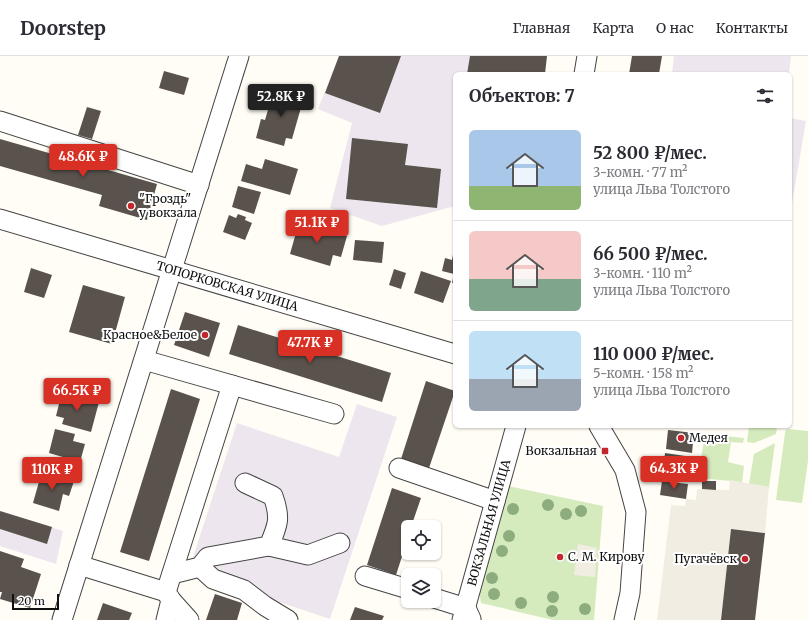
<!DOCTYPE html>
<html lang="ru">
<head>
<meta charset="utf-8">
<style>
	body { margin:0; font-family:Merriweather,serif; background:#f7f7f7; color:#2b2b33; height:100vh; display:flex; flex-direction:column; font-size:15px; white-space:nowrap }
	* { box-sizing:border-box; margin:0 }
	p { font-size:13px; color:#7c7c81 }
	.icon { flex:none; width:22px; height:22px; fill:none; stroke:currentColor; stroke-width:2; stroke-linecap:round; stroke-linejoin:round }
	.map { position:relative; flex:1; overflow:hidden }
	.sheet { position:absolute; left:453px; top:16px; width:339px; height:356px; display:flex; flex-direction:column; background:#fff; border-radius:6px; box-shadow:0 1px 3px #0004 }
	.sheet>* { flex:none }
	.fabs { position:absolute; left:401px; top:464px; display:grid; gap:8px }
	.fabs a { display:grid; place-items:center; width:40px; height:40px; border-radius:6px; background:#fff; box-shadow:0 1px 3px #0004; font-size:20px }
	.scale { position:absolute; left:12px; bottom:10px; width:47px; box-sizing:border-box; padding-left:4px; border:2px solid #111; border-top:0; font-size:11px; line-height:14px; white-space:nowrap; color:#111; -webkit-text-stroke:3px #fff; paint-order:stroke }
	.price { position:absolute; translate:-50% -34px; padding:0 9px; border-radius:4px; background:#d93025; color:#fff; font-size:13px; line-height:26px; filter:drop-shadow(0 1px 2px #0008) }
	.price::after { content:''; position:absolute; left:50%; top:24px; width:12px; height:9px; margin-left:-6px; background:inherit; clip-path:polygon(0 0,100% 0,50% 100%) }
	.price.active { background:#222; color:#fff }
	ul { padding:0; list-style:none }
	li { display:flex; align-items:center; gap:12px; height:100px; padding:0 16px }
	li+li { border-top:1px solid #e1e1e2 }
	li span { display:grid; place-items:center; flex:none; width:112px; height:80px; border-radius:6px; color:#555 }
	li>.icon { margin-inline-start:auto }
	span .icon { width:48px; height:48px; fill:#fffc; stroke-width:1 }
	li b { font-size:17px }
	h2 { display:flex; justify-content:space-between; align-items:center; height:48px; padding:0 16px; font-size:17px }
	header { display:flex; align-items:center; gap:24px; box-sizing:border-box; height:56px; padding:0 20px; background:#fff; border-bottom:1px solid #e1e1e2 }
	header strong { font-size:19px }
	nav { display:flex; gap:22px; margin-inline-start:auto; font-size:14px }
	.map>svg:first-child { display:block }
</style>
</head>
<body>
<header>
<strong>Doorstep</strong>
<nav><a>Главная</a><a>Карта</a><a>О нас</a><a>Контакты</a></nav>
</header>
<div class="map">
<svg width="808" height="564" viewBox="0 0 808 564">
	<rect width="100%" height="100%" fill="#fffdf5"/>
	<!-- industrial -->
	<path fill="#eee6ef" d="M339,0H517L515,18H455V150L382,170L330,152L352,67L318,53Z
		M674,0H791L789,18H672Z
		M790,62L806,65L790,159Z
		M357,348L397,361L330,563L188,516L237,367L339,401Z
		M0,455L63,475L56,508L0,490Z"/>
	<!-- green -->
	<path fill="#d5ebbd" d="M749,370L777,371L776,378L754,387L747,386Z
		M788,373L808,375V405L802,447L776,444L785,377L786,374Z
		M705,378L744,382L743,387L731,386L728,406L744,410L742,426L698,422Z
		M775,387L769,431L749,428L754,398Z
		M508,430L603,450L594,564H553L481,547L479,534Z"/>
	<!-- plaza -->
	<path fill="#f1ede2" d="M730,424L769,431L765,477L731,473L721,564H657L671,449L685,450L686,443L696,444L697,433L729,434Z
		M578,488L597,492L595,521L574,519Z"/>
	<!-- building -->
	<path fill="#5a524d" d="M339,0H401L380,57L325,37Z
		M470,0H547L545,18H467Z
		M632,0H662L659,18H629Z
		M164,15L189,22L184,39L159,32Z
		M274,33L304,41L292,83L286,82L284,90L256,82L261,63L265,64Z
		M87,51L101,55L92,83L78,79Z
		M352,82L408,88L405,109L441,113L437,152L346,143Z
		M0,83L157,128L147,164L99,150L102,139L0,110Z
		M265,103L298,113L290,139L241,125L246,108L262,113Z
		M238,130L261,136L254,158L232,151Z
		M238,158L246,161L245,164L252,167L245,184L223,176L229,159L236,162Z
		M299,166L347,180L341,201L333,199L330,210L290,198Z
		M355,184L384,186L382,207L353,204Z
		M454,193H455V227H452L454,218L442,215L445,202L452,204Z
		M31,212L52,219L44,242L24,236Z
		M394,213L406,217L401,233L389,229Z
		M421,215L451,225L443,247L414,237Z
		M83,229L125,241L112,288L69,276Z
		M185,256L220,267L209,301L174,289Z
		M238,269L391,317L382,346L229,298Z
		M426,325L455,335L429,412L401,403Z
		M171,333L200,343L149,505L120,496Z
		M62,336L99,346L91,376L62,368L64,362L56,360Z
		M55,373L75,378L73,385L85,388L80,406L49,397Z
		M668,374L694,377L692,397L666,393Z
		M665,397L692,401L688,426L662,422Z
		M42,415L74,425L69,440L63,438L59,455L33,447Z
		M662,425L688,428L686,443L660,439Z
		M702,425H716V434L702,433Z
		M392,432L421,442L411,471H408V482L396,519L367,509Z
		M0,455L52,471L47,488L0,473Z
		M731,473L765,477L755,564H721Z
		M0,495L24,503L21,511L41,518L30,552L0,543L2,536H0Z
		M215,538L242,547L237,564H206Z
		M103,547L132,557L129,564H97Z
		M355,551L384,560L382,564H350Z"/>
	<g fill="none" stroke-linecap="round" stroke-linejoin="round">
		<defs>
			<g id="minor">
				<path d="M584,18L587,0"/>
				<path d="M0,65L199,129"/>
				<path id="s1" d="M0,163L455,298"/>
				<path d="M144,304L334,358"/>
				<path d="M599,370L625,414L636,456L630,537L624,564"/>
				<path d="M399,412L495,445"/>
				<path d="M269,490L308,499L340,487"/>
				<path d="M79,509L166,536L171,544L189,564"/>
				<path d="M200,511L213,523L244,534L265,550L288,564"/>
				<path d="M172,518L200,511L208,501L269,490C278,469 281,462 273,440L245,427"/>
				<path d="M365,520L408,533"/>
				<path d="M166,536L232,329"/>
				<path d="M434,542L466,552L471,563"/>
				<path d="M62,564L239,0"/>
				<path d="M166,564L171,544"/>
				<path id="s2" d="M462,564L516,370"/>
			</g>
		</defs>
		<!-- minor casing -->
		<use href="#minor" stroke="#444" stroke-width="21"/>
		<!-- minor -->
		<use href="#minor" stroke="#fff" stroke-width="19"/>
	</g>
	<!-- trees -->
	<g fill="#8dad7f">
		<circle cx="548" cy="449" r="6"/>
		<circle cx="513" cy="453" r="6"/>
		<circle cx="581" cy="455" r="6"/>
		<circle cx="566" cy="458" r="6"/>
		<circle cx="509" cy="480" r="6"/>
		<circle cx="502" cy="495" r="6"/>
		<circle cx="492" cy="522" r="6"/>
		<circle cx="494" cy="538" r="6"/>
		<circle cx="553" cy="541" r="6"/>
		<circle cx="521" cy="547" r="6"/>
		<circle cx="585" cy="553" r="6"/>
		<circle cx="552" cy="555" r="6"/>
	</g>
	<!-- markers -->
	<g fill="#c4262e" stroke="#fff" stroke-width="1.5">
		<circle cx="131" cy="150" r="4"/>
		<circle cx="205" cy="279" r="4"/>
		<circle cx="681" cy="382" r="4"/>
		<rect x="601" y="391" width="8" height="8" rx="2"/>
		<circle cx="560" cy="501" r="4"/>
		<circle cx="745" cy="503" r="4"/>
	</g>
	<g text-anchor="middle" stroke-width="4" stroke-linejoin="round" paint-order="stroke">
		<!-- poi labels -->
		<g font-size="12" fill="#111" stroke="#fff" text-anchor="start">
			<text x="139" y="147">"Гроздь"<tspan x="139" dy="14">у вокзала</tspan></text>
			<text x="197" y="283" text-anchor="end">Красное&amp;Белое</text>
			<text x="689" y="386">Медея</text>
			<text x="597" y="399" text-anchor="end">Вокзальная</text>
			<text x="568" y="505">С. М. Кирову</text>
			<text x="737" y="507" text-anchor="end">Пугачёвск</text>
		</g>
		<!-- street labels -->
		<g font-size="12" fill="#111" stroke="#fff">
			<text dy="4" stroke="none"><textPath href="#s1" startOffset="237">ТОПОРКОВСКАЯ УЛИЦА</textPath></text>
			<text dy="4" stroke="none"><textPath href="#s2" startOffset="101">ВОКЗАЛЬНАЯ УЛИЦА</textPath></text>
		</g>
	</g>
</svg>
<div class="fabs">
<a><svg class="icon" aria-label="locate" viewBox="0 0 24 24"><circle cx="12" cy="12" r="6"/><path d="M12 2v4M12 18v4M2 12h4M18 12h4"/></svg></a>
<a><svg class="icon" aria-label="layers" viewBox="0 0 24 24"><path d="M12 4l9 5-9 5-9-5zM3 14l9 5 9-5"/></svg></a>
</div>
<div class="scale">20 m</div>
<b class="price active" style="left:281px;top:62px">52.8K ₽</b>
<b class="price" style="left:83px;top:122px">48.6K ₽</b>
<b class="price" style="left:317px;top:188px">51.1K ₽</b>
<b class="price" style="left:310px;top:308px">47.7K ₽</b>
<b class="price" style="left:77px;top:356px">66.5K ₽</b>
<b class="price" style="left:674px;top:434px">64.3K ₽</b>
<b class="price" style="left:52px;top:435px">110K ₽</b>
<section class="sheet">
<h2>Объектов: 7<svg class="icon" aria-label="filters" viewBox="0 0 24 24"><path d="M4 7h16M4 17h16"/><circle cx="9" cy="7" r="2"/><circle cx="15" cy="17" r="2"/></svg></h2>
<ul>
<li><span style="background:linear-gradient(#a9c7e8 70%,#8fb573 0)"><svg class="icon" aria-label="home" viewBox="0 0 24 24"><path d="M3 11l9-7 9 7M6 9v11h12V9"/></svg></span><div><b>52 800 ₽/мес.</b><p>3-комн. · 77 m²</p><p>улица Льва Толстого</p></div></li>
<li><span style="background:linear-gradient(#f6c9c9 60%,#7fa58c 0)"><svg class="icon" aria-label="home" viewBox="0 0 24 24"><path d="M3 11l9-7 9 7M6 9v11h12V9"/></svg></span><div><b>66 500 ₽/мес.</b><p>3-комн. · 110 m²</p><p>улица Льва Толстого</p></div></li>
<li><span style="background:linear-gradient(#bfe0f5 60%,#9aa5b1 0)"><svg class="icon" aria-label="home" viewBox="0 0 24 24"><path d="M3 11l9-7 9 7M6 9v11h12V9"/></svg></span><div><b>110 000 ₽/мес.</b><p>5-комн. · 158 m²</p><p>улица Льва Толстого</p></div></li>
</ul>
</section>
</div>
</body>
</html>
